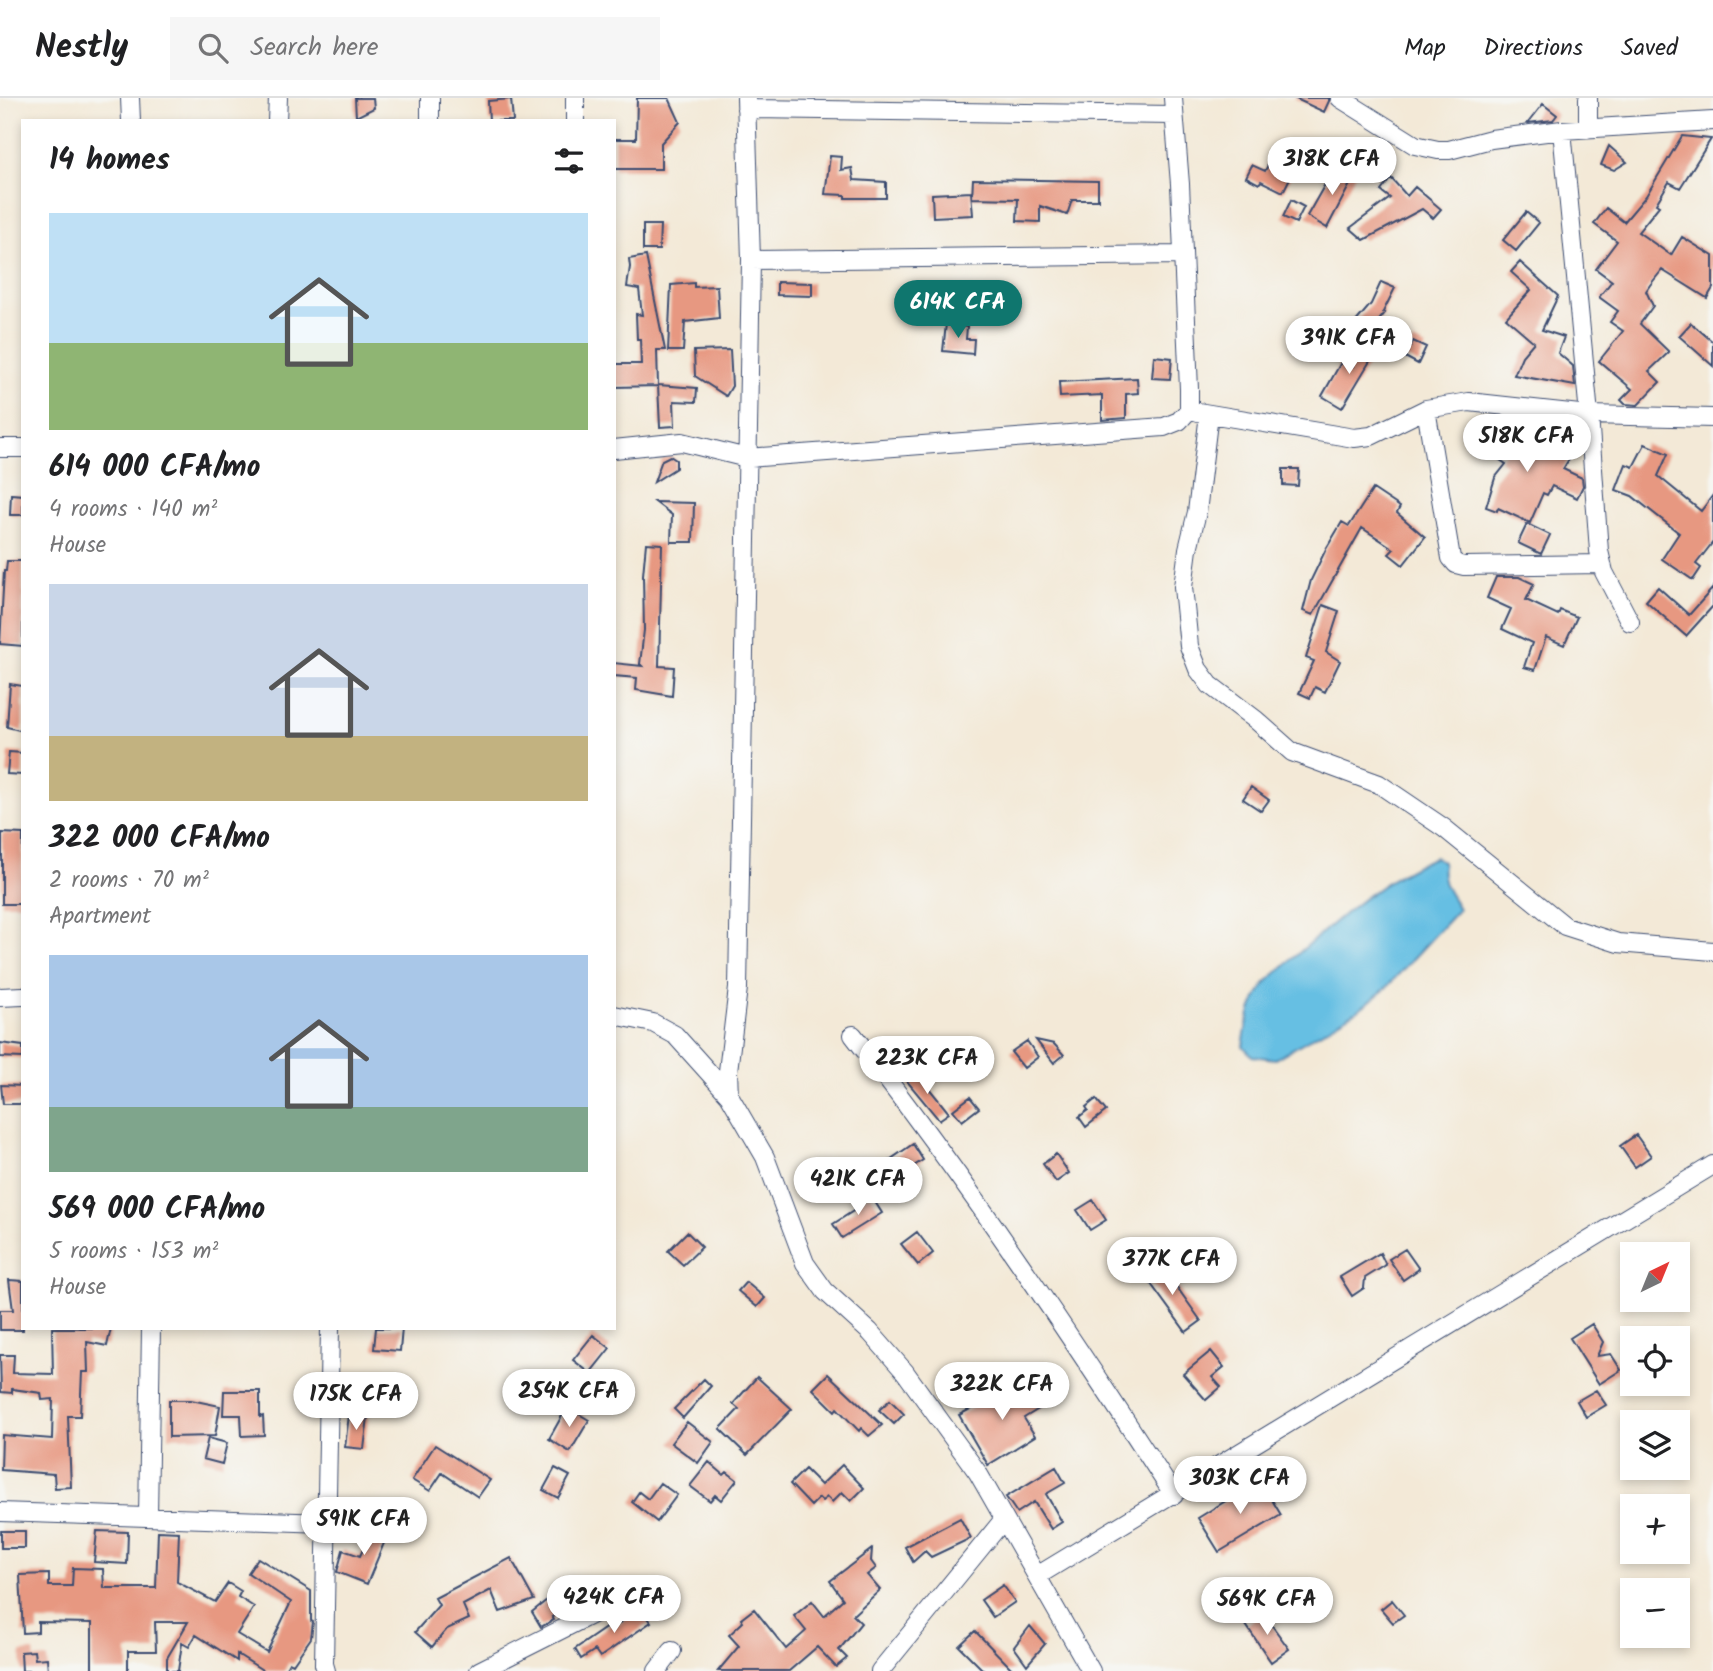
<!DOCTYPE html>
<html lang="en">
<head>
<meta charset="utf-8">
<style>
	body { margin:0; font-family:Kalam,sans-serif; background:#f6f6f6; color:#202124; height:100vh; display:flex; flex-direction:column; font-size:26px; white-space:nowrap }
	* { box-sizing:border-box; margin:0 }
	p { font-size:23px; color:#757577 }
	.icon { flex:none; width:38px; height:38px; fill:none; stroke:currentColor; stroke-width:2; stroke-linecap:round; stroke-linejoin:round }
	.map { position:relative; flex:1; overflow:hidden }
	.panel { position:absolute; left:21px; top:21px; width:595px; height:1211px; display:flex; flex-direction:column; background:#fff; border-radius:0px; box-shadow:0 4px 10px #0003 }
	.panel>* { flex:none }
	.needle { width:46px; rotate:43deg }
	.fabs { position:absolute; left:1620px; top:1144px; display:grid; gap:14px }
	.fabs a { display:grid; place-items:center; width:70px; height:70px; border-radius:0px; background:#fff; box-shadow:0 4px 10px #0003; font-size:35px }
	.price { position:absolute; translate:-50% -60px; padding:0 16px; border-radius:24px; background:#fff; color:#222; font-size:23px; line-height:46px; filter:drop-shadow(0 2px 4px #0008) }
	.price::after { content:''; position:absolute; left:50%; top:42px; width:21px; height:16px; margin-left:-10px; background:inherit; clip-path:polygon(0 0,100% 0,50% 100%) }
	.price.current { background:#0f766e; color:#fff }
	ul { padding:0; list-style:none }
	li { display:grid; align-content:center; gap:14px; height:371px; padding:0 28px }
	li span { display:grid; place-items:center; height:217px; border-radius:0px; color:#555 }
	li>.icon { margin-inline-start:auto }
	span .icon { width:126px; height:126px; fill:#fffc; stroke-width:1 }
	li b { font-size:30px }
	h2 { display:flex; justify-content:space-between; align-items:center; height:84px; padding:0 28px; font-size:30px }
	header { display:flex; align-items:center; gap:42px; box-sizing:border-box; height:98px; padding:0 35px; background:#fff; border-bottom:2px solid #e0e0e0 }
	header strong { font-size:33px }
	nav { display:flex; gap:38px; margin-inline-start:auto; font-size:24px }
	.search { width:490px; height:63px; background:#f6f6f6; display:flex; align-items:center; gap:18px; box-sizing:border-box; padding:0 24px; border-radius:0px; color:#757577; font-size:26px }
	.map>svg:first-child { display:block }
</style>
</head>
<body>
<header>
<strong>Nestly</strong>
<div class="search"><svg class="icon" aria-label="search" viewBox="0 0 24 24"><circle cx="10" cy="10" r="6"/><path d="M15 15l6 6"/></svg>Search here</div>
<nav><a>Map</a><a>Directions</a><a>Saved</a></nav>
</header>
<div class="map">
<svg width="1713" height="1573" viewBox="0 0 1713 1573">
	<rect width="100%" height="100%" fill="#f6f6f2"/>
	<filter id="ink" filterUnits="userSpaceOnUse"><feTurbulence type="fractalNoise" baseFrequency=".0143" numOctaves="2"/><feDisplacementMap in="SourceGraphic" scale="14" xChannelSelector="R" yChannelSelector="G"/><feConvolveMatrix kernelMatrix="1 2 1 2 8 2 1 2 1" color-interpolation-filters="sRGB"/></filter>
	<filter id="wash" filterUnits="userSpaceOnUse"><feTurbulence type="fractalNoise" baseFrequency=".00686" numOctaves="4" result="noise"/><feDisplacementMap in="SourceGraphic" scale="28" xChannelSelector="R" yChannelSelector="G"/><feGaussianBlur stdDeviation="1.57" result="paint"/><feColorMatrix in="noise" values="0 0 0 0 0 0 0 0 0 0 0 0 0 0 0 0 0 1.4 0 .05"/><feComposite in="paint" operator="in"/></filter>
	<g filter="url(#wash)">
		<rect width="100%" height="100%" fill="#f3e9d7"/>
		<!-- water -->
		<path fill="#66bfe3" stroke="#4077a0" stroke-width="2" d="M1435,759L1443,764C1440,787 1450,794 1459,811L1384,892L1357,913L1275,961L1252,958L1243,948C1246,929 1250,909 1261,892C1270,878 1287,866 1299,855C1341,818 1383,780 1435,759Z"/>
		<g id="blocks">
			<!-- building -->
			<path fill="#e79881" d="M355,0H373L374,10L356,19Z
				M637,0H669L680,24L661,45V71H614V41H636Z
				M1294,0H1329V3L1324,14Z
				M511,1L513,23H489L488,3Z
				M1543,6L1557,17L1553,22L1528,25Z
				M1682,38L1711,41L1680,90L1669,84L1656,106L1659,108L1638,134L1671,157L1682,139L1713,158V190L1707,200L1662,172L1650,187L1646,193L1653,208L1640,226L1669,254L1649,273L1660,284L1638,307L1625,306L1621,302L1632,291L1599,263L1623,233L1610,224L1618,213L1599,199L1612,183L1596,171L1617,143L1594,126L1606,110L1624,124L1646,98Z
				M1609,48L1627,64L1614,72L1601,67Z
				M830,58L842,59L841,72L852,70L854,82L886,84V100H845V97L825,96Z
				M1269,65L1292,76L1283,94L1261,83L1259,86L1246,79L1252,67L1265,73Z
				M1344,66L1357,73L1327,130L1307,118L1328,81L1335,86Z
				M1391,80L1407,98L1415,89L1441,111L1433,120L1422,111L1364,142L1350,130L1390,100L1381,93Z
				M973,81L1098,83V102H1072L1067,117L1040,108V124L1017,123L1018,101L972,100Z
				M971,94L973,117L933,119L932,96Z
				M1291,102L1304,109L1296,125L1283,119Z
				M1526,114L1539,125L1516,153L1503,142Z
				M643,127H660L659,152H643Z
				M646,158L665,252H657L658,288L614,289V266H641L640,241H637L636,216L642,217L639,191L627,189L630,169L629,161Z
				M1520,164L1558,198L1542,232L1564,239L1558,255L1573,268L1575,288L1514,277L1522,258L1534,244L1506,220L1531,192L1511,174Z
				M777,184L812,185V198L777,197Z
				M1381,184L1395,190L1383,214L1385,215L1362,243L1349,232L1371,206Z
				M694,185V189L717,188L719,220L685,224L683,253H668L671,187Z
				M1691,225L1713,244V268L1679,238Z
				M946,226L967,229L966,241H974L973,256L943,253Z
				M1366,241L1379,248L1342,310L1322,298L1343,261L1353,268Z
				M1413,243L1426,249L1418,266L1405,259Z
				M730,252L732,288L726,298L695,278L694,253Z
				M1154,258L1172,260L1170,281L1152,280Z
				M1137,280L1138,295L1126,296V320L1102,322V297L1060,299L1059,284Z
				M658,287L697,290L696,304L674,303L675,328L660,329Z
				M1535,327L1546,331L1542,344L1569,361L1563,371L1582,380L1583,388L1577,400L1552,388L1547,397L1543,395L1530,425L1498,410L1497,413L1486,409L1495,380L1506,366L1500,362L1509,348L1474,347L1475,331L1498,332L1527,352Z
				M1645,346L1668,356L1658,378L1701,413L1713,397V444L1696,466L1701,470L1693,482L1662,461L1679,435L1632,398L1616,392L1626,366L1633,369Z
				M670,358L676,362V370L654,384L662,362Z
				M1283,371H1299L1298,388L1283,387Z
				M1373,391L1400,409L1397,415L1425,439L1403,467L1389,456L1394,451L1362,430L1313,517L1303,513L1311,482L1326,451L1342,424L1349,428Z
				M11,396L23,397V417H10Z
				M655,404L694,405L693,444H671L672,417Z
				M1527,426L1550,437L1541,456L1518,445Z
				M646,445L662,446L659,568L674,569L672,598L636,592L637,580L614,578V565L642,568L640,566L644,532L643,477Z
				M7,463H23V548L0,546L4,473H6Z
				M1496,479H1519L1534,486L1526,502L1558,517L1560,512L1577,519L1564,547L1546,539L1535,572L1524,569L1532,545L1502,531L1511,511L1487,500Z
				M1658,489L1689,517L1713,490V508L1686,538L1646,503Z
				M1323,507L1339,513L1326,554L1340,563L1325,594L1315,589L1310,600L1299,595L1314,563L1306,560Z
				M10,586L23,588V633L7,629Z
				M9,654L23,655V677L7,676Z
				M1251,689L1269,702L1261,713L1243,701Z
				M2,735L23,736L22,806H2Z
				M1036,942L1054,946L1064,957L1054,965Z
				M1027,943L1038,959L1024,970L1011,954Z
				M0,945L23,948V960L0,959Z
				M916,974L949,1015L939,1022L906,982Z
				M1,987L23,988V1006H3Z
				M970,999L979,1010L962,1023L953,1012Z
				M1096,1001L1106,1013L1086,1029L1079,1019L1088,1012L1086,1009Z
				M1636,1037L1651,1058L1635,1069L1620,1048Z
				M913,1046L923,1062L876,1093L862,1081Z
				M1056,1056L1069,1075L1056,1084L1043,1066Z
				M870,1096L882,1115L842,1140L833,1126L858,1110L855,1106Z
				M1093,1102L1106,1122L1090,1132L1077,1112Z
				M687,1134L702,1149L683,1167L668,1153Z
				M917,1134L933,1155L918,1167L901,1146Z
				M1405,1151L1419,1171L1403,1182L1389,1161Z
				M1380,1155L1386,1167L1365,1180L1364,1190L1352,1198L1340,1179Z
				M1159,1164L1201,1223L1186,1234L1143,1175Z
				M9,1182L23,1183V1232H0V1212H13Z
				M746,1184L765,1200L757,1209L738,1193Z
				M1592,1226L1603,1244L1597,1258L1611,1256L1621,1272L1599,1286L1570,1240Z
				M52,1230H111L107,1248L87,1244L88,1274H82L80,1318H68L71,1389L55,1390L54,1376L1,1372L2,1337L52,1341L53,1301L42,1302L41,1295L12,1291V1295L1,1294L0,1257H14L13,1275L53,1276Z
				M376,1230H402L400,1253L374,1251Z
				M593,1237L610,1250L590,1275L573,1262Z
				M1211,1253L1224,1269L1212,1279L1221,1289L1206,1302L1183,1276Z
				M828,1276L882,1327L869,1338L861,1330L859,1333L837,1310L835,1313L813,1291Z
				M757,1279L792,1311L747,1357L720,1331L739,1311L733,1306Z
				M704,1281L711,1288L683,1320L674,1311Z
				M1026,1285L1042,1309L1024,1320L1035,1338L988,1367L959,1317L1006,1292L1009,1296Z
				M1596,1292L1606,1307L1586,1319L1577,1303Z
				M224,1293H260V1319L263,1318L264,1337L242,1338L241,1317H223Z
				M169,1302H191L220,1308L215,1338L169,1339Z
				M890,1302L904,1316L894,1326L879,1312Z
				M567,1309L589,1322L570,1354L549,1341Z
				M349,1317L368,1319L364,1351L345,1349Z
				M687,1324L713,1344L698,1365L671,1345Z
				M208,1340L227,1345L222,1366L203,1361Z
				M435,1347L490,1382L478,1399L442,1375L430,1393L412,1382Z
				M709,1364L724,1377L727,1374L737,1382L721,1402L715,1397L710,1403L690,1388Z
				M842,1367L864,1390L851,1403L842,1394L832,1404L827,1399L822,1403L819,1400L811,1408L790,1386L805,1371L821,1387Z
				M1056,1369L1065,1385L1046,1396L1062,1424L1051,1431L1034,1404L1017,1415L1006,1399Z
				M555,1370L570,1378L558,1400L543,1392Z
				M1260,1382L1281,1417L1219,1454L1198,1420Z
				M660,1385L677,1397L657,1424L632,1404L639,1394L648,1401Z
				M960,1420L971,1440L931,1459L925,1453L913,1464L905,1449Z
				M375,1426L389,1433L367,1486L337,1474L343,1452L360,1458Z
				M1,1433H25V1450H1Z
				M97,1433L128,1434L127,1466L94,1464Z
				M158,1433L179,1434L177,1484L215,1504L228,1485L241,1493L238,1499L254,1509L237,1536L267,1554L291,1504L248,1475L258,1460L311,1493V1523L313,1524L311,1540L293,1566L289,1564L284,1573H264L237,1556V1563L196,1537L189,1549L182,1545L178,1573H167V1560L188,1524H155L156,1553H128V1573H92V1525L38,1524V1534L23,1535L20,1477L49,1476V1488H72L73,1470L103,1471L104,1490H156Z
				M872,1451L871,1463L876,1470L867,1477L880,1492L853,1517L861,1525L839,1552L847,1560L836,1569L817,1549L789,1573H718L739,1548L729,1537L743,1524L741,1521L754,1511L786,1551L806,1533L794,1518L812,1503L824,1518L843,1501L830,1483Z
				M511,1460L534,1502L500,1514L491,1492L463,1507L469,1521L447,1531L432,1549L415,1534L439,1507L435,1500Z
				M1003,1487L1015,1504L993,1519L981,1502Z
				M558,1493L569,1505L552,1519L554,1522L541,1529L532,1514Z
				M1392,1502L1404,1517L1393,1525L1381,1511Z
				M641,1510L651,1524L600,1559L595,1552L581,1561L575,1551L613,1525L615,1528Z
				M1263,1515L1289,1551L1271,1564L1246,1527Z
				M1030,1528L1045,1546L1027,1567L1014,1549Z
				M975,1533L1014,1573H984L959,1548Z
				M34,1553L35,1561L47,1560L48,1573H22L21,1554Z"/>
		</g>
	</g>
	<g filter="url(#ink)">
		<use href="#blocks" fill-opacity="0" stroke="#3b4b70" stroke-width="2"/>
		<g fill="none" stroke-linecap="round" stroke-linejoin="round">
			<defs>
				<path id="street" d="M130,0L131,23
					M746,0L751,162L738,890L728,973L729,997L765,1059L805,1165L825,1193L870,1234L905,1274L978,1375L1091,1573
					M1340,0L1415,47L1438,52H1449L1491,41L1562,32L1713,23
					M746,11L1174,17
					M277,23L278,0
					M430,23V0
					M575,23V0
					M1588,31V0
					M1562,32L1589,317L1599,453L1604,474L1630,524
					M751,162L1183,157
					M1426,311L1451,460L1456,466L1464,468L1602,466
					M1198,314L1354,340L1371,338L1426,311L1469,304L1589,317L1713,320
					M1209,316L1197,414L1188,451L1183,489L1189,548L1198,571L1210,587L1256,622L1292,654L1379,686L1444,730L1565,828L1618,845L1713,853
					M0,350H23
					M614,351L682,344L747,360L1164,329L1179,323L1189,312V291L1180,86L1173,0
					M0,899L23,898
					M614,917L653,925L675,937L729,997
					M853,937C968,1084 1072,1240 1174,1397
					M0,1414L326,1425
					M148,1419L151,1230
					M1037,1478L1713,1067
					M326,1573L324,1566L330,1230
					M479,1573L630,1497
					M657,1573L672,1553
					M880,1573L1004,1421"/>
			</defs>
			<!-- street casing -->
			<use href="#street" stroke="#3b4b70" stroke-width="20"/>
			<!-- street -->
			<use href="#street" stroke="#fff" stroke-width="18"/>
		</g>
	</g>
</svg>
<div class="fabs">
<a><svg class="needle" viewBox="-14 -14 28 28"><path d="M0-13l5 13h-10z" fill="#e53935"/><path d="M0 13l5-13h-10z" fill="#757577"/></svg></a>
<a><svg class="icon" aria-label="locate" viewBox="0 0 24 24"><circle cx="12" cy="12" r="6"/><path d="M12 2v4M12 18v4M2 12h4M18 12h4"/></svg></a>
<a><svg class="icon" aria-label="layers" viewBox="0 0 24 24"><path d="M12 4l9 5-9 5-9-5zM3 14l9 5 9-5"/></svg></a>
<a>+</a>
<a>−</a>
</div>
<b class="price" style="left:1332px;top:99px">318K CFA</b>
<b class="price current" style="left:958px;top:242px">614K CFA</b>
<b class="price" style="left:1349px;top:278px">391K CFA</b>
<b class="price" style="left:1527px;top:376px">518K CFA</b>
<b class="price" style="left:927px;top:998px">223K CFA</b>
<b class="price" style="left:858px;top:1119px">421K CFA</b>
<b class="price" style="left:1172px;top:1199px">377K CFA</b>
<b class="price" style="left:1002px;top:1324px">322K CFA</b>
<b class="price" style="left:569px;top:1331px">254K CFA</b>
<b class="price" style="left:356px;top:1334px">175K CFA</b>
<b class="price" style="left:1240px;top:1418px">303K CFA</b>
<b class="price" style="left:364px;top:1459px">591K CFA</b>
<b class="price" style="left:614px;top:1537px">424K CFA</b>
<b class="price" style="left:1267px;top:1539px">569K CFA</b>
<section class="panel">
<h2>14 homes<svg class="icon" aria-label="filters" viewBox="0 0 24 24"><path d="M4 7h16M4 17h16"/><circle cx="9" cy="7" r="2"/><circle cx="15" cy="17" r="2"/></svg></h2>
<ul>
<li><span style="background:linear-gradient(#bfe0f5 60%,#8fb573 0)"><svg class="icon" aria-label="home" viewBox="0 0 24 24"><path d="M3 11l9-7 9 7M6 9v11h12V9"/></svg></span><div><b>614 000 CFA/mo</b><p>4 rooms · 140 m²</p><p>House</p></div></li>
<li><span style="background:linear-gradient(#c9d6e8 70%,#c2b280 0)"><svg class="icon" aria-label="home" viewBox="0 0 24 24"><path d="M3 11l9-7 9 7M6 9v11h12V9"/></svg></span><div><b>322 000 CFA/mo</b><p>2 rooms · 70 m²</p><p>Apartment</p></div></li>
<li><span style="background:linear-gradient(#a9c7e8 70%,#7fa58c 0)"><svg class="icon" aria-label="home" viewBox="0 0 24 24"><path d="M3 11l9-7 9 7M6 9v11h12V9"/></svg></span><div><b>569 000 CFA/mo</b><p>5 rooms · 153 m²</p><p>House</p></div></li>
</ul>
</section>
</div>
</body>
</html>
